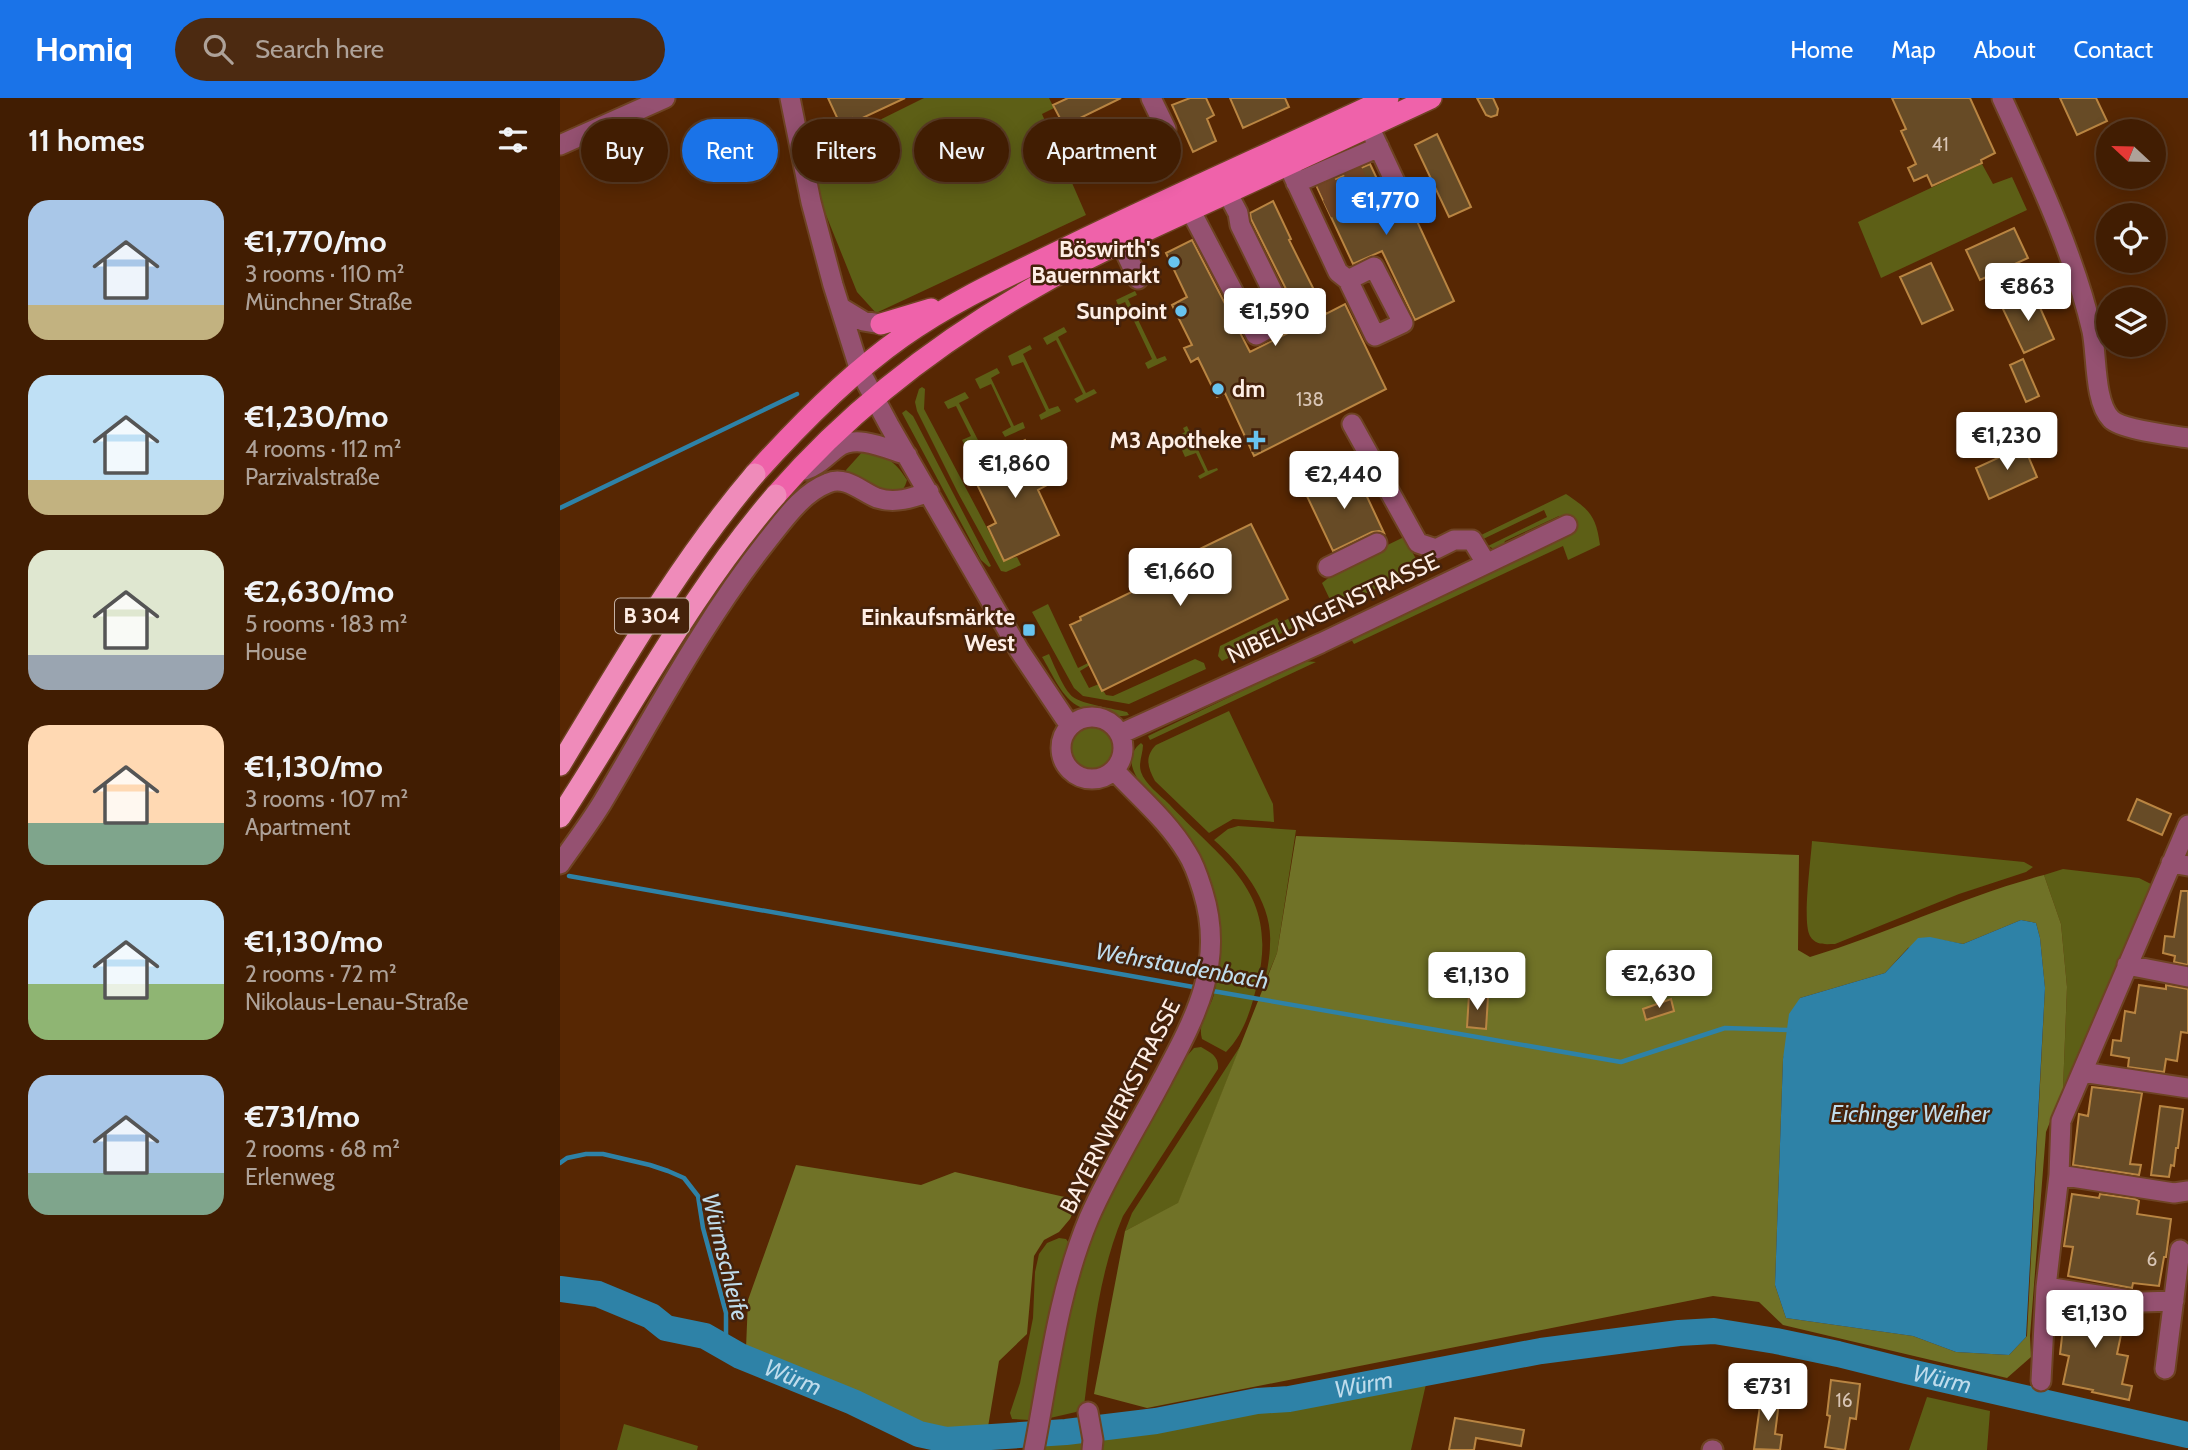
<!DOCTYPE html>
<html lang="en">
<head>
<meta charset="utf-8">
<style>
	body { margin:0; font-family:Cabin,sans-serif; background:#4c2a11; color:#f1f3f6; height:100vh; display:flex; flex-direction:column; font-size:26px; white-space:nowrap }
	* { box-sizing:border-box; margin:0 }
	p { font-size:23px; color:#aea299 }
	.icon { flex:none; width:38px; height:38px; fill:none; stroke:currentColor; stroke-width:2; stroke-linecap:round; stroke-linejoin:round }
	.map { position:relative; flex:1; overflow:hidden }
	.drawer { display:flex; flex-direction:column; background:#411d02; width:560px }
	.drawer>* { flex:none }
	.top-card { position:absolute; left:21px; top:21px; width:665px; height:63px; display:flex; gap:14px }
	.needle { width:46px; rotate:292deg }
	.tools { position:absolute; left:1536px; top:21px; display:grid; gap:14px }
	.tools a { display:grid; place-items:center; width:70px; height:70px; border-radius:50%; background:#411d02; box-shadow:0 4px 18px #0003,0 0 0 2px #5a3b24; font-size:35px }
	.price { position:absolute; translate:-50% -60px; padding:0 16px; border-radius:7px; background:#fff; color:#222; font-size:23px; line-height:46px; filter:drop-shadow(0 2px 4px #0008) }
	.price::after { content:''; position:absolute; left:50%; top:42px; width:21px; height:16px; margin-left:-10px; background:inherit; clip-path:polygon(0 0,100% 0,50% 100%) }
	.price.active { background:#1a73e8; color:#fff }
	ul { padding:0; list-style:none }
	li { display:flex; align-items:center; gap:21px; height:175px; padding:0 28px }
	li span { display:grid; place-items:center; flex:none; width:196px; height:140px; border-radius:21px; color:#555 }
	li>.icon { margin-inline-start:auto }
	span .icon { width:84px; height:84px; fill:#fffc; stroke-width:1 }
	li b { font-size:30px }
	h2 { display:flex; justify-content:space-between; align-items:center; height:84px; padding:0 28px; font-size:30px }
	.tag { padding:0 24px; border-radius:32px; background:#411d02; box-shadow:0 4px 18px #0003,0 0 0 2px #5a3b24; font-size:24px; line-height:63px }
	.tag.active { background:#1a73e8; color:#fff }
	header { display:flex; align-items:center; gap:42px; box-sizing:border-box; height:98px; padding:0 35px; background:#1a73e8; color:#fff }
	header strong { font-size:33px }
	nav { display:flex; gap:38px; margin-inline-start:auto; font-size:24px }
	.search { width:490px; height:63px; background:#4c2a11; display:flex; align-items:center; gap:18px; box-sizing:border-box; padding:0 24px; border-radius:38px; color:#aea299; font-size:26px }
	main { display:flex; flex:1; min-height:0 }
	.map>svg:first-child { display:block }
</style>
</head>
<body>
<header>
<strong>Homiq</strong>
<div class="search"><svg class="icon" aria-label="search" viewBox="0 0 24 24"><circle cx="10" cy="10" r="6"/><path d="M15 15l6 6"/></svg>Search here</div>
<nav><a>Home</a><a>Map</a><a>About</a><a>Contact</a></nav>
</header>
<main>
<section class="drawer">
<h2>11 homes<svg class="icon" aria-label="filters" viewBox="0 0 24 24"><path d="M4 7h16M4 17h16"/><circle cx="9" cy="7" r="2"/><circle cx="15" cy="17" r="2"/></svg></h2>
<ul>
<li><span style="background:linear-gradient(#a9c7e8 75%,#c2b280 0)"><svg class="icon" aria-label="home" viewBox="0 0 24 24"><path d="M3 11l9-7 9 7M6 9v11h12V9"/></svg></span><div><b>€1,770/mo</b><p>3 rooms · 110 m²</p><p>Münchner Straße</p></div></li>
<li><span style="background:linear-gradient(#bfe0f5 75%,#c2b280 0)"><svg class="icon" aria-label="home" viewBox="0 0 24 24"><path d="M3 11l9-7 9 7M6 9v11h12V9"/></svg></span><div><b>€1,230/mo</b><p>4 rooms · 112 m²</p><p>Parzivalstraße</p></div></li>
<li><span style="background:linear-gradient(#dfe7d0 75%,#9aa5b1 0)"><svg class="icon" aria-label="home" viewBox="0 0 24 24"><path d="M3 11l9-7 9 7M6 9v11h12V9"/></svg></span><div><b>€2,630/mo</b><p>5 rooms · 183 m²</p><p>House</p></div></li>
<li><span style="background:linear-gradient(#ffd9b3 70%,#7fa58c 0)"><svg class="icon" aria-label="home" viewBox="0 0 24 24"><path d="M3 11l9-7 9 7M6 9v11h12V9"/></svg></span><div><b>€1,130/mo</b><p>3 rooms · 107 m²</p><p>Apartment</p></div></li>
<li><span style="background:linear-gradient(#bfe0f5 60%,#8fb573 0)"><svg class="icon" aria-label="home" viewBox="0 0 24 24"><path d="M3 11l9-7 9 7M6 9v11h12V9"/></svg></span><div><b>€1,130/mo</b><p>2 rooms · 72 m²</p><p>Nikolaus-Lenau-Straße</p></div></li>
<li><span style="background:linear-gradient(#a9c7e8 70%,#7fa58c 0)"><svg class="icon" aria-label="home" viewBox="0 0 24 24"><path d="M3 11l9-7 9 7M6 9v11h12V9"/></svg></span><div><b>€731/mo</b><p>2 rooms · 68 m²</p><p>Erlenweg</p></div></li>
</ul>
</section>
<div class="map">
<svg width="1628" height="1352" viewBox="0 0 1628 1352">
	<rect width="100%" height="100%" fill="#572703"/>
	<!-- green -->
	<path fill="#5d5f16" d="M364,0H489L494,10L482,16L526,117L316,215L297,194L260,102L251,56Z
		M1422,66L1433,86L1452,79L1467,112L1321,180L1298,124Z
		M575,193L577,197L568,201L597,261L605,258L607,262L588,271L585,265L592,261L565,204L558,207L556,202Z
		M504,229L507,234L498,239L526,295L534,291L537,295L517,305L514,301L523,296L496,242L487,247L483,240Z
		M470,247L472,251L463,256L489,311L498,308L501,313L481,322L479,317L486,313L463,264L452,268L448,258Z
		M437,270L440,275L431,280L454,328L463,324L465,330L445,339L442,334L451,329L431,286L420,291L415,281Z
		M362,289L365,291L364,311L444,462L457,459L461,467L446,474L441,473L398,395L357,313L355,304L359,291Z
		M405,294L409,300L399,305L419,344L427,342L429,347L416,352L405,348L402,342L411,338L396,308L388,311L384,304Z
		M346,312L353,318L431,468L429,469L421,462L342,315Z
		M627,328L648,373L657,370L658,372L640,381L638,378L645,374L636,355L625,359L616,339L625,334L623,330Z
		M304,352C326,359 334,361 347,382C345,390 340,398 331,397C322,395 296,381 287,376L286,372Z
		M1006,396C1030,412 1036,418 1040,447L1008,462L1003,448L794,546L791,541L1012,435L1005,421L999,418L945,443L942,450L934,451L928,448L987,419L984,412L919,443L917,439Z
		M844,439L861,470L774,510L762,485L782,469Z
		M488,506L518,570L528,565L530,567L520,573L529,590L539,586L546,597L553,598L635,561L644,565L646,571L569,606L523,598L514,590L472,514Z
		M739,515L741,521L739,527L662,563L658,558L660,548L717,520L720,525Z
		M489,556C494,567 504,592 513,599C522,606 555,611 567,614L569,617C559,620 552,616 542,613C535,611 527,612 520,609C502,601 492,575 482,559Z
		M744,563L756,564L590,642L588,638Z
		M669,613L713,706L714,724L673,721L649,735L595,683C588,670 584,659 596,647Z
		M509 650a23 23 0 1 1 46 0a23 23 0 1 1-46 0Z
		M581,645L583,647C583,656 578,665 581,674C585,686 600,697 609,706C665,766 720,793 697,887C691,911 684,936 666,954L642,941C637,923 650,912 654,896C665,851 661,800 639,759C634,748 627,736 619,727C603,708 550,669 581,645Z
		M678,728L736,732L717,855L705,884C707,872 710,859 710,846C713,805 682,767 654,742L668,731Z
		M1252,743L1464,764L1473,769L1466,774L1399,796L1275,846C1266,846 1256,848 1250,838C1242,824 1251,762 1252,743Z
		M1503,771L1579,780L1591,786L1503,991L1507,889L1501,826L1484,777Z
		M681,947L618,1106L565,1133L572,1115Z
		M641,949C651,955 659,958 658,971L563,1118C538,1177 532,1245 524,1308L516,1314L490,1320L497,1271L512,1197L537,1121L617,969L634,950Z
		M499,1140L506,1141L509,1145L475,1301L469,1322L452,1321L450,1315L460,1285L473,1220L475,1174L479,1156L487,1145Z
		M866,1286L851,1352H535L537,1340Z
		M1367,1299L1430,1313L1427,1352H1349Z
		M524,1320L526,1352H484L490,1326Z
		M64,1326L138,1348L137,1352H57Z"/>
	<!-- forest -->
	<path fill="#707227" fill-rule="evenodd" d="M736,738L1239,757L1238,852L1250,859C1329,835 1404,798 1484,777L1501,826L1507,889L1503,991L1486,1034L1470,1238L1471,1259L1447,1280L1223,1227L1199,1204L1153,1198L587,1310L534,1296L565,1133L618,1105L717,855ZM1461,822L1476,825L1480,840L1485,890L1467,1238L1449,1257L1396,1254L1353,1238L1226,1220L1215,1187L1223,961L1240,900L1325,875L1348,850L1370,840L1403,846Z
		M236,1067L361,1087L395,1074L518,1102L510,1121L499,1134L484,1142L474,1158L467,1236L439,1263L428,1329L385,1333L339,1318L186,1250L188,1202Z"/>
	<!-- water -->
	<path fill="#2e82a7" d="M1461,822L1476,825L1480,840L1485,890L1466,1239L1449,1257L1396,1254L1353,1238L1226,1220L1215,1187L1223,961L1229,916L1240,900L1325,875L1358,840L1370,839L1403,846Z"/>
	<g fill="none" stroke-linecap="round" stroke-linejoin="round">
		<!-- stream -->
		<path stroke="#2e82a7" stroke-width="4.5" d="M0,410L237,296
			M9,778L639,890
			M647,892L1061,964L1165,930L1229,932
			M0,1065L7,1060L26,1056H43L90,1067L108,1073L124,1080L138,1098L143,1130L166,1215V1250"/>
		<!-- river -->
		<path stroke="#2e82a7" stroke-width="26" id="s1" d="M0,1191L38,1196L91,1218L106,1230L145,1238L180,1258L293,1304L359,1336L386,1342L506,1334L596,1323L697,1303L729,1301L981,1253L1119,1235L1154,1233L1216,1243L1278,1256L1346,1273L1628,1337"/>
	</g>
	<!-- building -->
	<path fill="#674b26" stroke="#b98542" stroke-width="2" d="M268,0H345L294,24L292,20L280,26Z
		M508,0H561L504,28L493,7Z
		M630,0H646L654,17L647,21L656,43L633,54L612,7Z
		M670,0H725L729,9L683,30Z
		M917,0H933L938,11L937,17L931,19L926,17Z
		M1332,0H1410L1435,55L1421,62L1422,65L1372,88L1367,77L1354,83L1348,70L1356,66L1341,33L1346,31Z
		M1500,0H1536L1547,23L1517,37Z
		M877,36L911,109L889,119L855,47Z
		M810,66L825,98L829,96L836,98L844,95L894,203L855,222L822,153L793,166L757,89Z
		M713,103L731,141L729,142L766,216L785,206L826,291L694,358L665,295L657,299L638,260L631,264L624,250L632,247L612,207L627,199L606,155L632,142L690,254L744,227L691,121L690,115Z
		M1454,130L1468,160L1420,182L1406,152Z
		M1371,165L1393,212L1362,226L1340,179Z
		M1473,194L1494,241L1464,255L1442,209Z
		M1463,261L1479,298L1466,304L1450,267Z
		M465,342L487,387L478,392L499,437L444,463L428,429L436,425L409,370Z
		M1466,347V353L1477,379L1429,401L1416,370Z
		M795,373L824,435L819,433L812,434L773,453L746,396Z
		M691,426L728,501L542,593L510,527L521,522L520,519L621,470L617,462Z
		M1577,701L1611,716L1602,737L1568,722Z
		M1621,793H1628V867L1614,864L1615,858L1603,855L1605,838L1614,839Z
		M1579,887L1606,891V887L1628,891V935L1621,934L1617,963L1606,961L1604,974L1568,969L1569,960L1551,957L1553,942L1561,943L1565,913L1575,915Z
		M909,897L928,899L926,931L907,929Z
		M1111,901L1114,913L1086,922L1083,911Z
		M1532,989L1582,995L1570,1066L1581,1067L1579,1077L1513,1067L1519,1016L1528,1018Z
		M1600,1008L1623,1011L1618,1050H1616L1614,1068L1611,1067L1609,1079L1591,1077Z
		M1512,1096L1539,1100L1540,1096L1575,1101L1579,1103L1577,1116L1611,1121L1606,1159H1604L1599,1188L1573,1185L1572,1190L1508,1178L1513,1149L1504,1148Z
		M1506,1205L1573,1215L1570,1228L1563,1227L1557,1256L1568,1258L1562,1286L1572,1288L1569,1302L1532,1294L1533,1292L1503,1286L1509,1258L1500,1256Z
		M1271,1282L1300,1286L1296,1321L1290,1320L1285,1352L1265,1349L1270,1318L1267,1317Z
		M1202,1293L1220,1296L1215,1336L1222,1337L1220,1352L1194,1351Z
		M895,1320L964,1332L961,1348L916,1340L914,1352H889Z"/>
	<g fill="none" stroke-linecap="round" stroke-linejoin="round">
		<!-- minor-tunnel -->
		<path stroke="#704525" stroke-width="19" stroke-dasharray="19 10" stroke-linecap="butt" d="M760,94L812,70
			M767,111L819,86"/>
		<defs>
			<path id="minor" d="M230,0L251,104L273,187L300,273L329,327L459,552L510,628
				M591,0L606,31
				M1442,0C1475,73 1514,155 1532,233C1537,257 1534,304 1551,321C1562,332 1611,337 1628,340
				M814,39L836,86
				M0,47L105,0
				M722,54L778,174L788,182L815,238L843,225L814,169L788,182
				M736,85L819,49
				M624,100L696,237L726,221L680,127L678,115L660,81
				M561,145L578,181
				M280,209L303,223L321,226
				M792,326L858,445L876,451L894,442H912L926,465
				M245,372C258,368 266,358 277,350C296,335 327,351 347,357
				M768,469L817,445
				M501 650a31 31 0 1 1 62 0a31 31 0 1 1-62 0Z
				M560,636L761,545L1007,427
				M1611,765L1628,768
				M0,766C14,746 29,726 42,705C95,616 143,524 207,443C224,422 242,395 268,385C285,377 302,394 317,400C335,406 352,400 369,394
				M1567,867L1628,879
				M1522,974L1628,990
				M1499,1077L1614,1095L1628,1093
				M1486,1189L1582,1204L1614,1203
				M1605,1271L1620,1152
				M1481,1283L1486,1189L1499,1077L1501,1023L1628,727
				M528,1314L533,1342L532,1352
				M474,1352C489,1274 498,1194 529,1120C550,1072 579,1026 603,980C636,918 665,865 643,794C639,781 635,767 627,755C608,723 579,699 554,672
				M1152,1352H1153"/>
			<path id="major" d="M321,226L371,211
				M195,376C239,327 288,277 342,239C394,202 453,176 510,148C615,97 722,50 828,0
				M216,397C289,313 378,244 475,189C536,154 601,126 665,96C734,64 803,32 871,0"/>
			<path id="highway" d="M0,667C61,567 119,465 195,376
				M0,719C71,611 131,495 216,397"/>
		</defs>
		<!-- minor casing -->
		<use href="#minor" stroke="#6e4323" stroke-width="23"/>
		<!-- major casing -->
		<use href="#major" stroke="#6e4323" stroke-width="24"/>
		<!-- highway casing -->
		<use href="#highway" stroke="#6e4323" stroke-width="24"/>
		<!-- minor -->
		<use href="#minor" stroke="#955171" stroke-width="19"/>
		<!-- major -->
		<use href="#major" stroke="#ef62aa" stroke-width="21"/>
		<!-- highway -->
		<use href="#highway" stroke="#ef8bba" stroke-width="21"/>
	</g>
	<!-- markers -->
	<g fill="#68c4f0" stroke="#45220b" stroke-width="2.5">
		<circle cx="614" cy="164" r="7"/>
		<circle cx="621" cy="213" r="7"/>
		<circle cx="658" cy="291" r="7"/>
		<path d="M692.5 331.5h7v7h7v7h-7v7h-7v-7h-7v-7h7z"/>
		<rect x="462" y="525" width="14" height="14" rx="3.5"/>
	</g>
	<g text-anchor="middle" stroke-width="5" stroke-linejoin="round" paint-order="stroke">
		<!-- number labels -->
		<g font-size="19" fill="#d8c5b5">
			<text x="1380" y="53">41</text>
			<text x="750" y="308">138</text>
			<text x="1592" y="1168">6</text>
			<text x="1284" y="1309">16</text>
		</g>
		<!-- shield labels -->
		<rect fill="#45220b" stroke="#c6b1a4" stroke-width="2" x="55" y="500.5" width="74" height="35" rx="5"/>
		<g font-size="21" font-weight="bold" fill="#feeee5">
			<text x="92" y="525">B 304</text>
		</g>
		<!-- poi labels -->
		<g font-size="23" font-weight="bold" fill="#feeee5" stroke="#45220b" text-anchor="end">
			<text x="600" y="159">Böswirth's<tspan x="600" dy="26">Bauernmarkt</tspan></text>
			<text x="607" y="221">Sunpoint</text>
			<text x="672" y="299" text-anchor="start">dm</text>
			<text x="682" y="350">M3 Apotheke</text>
			<text x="455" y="527">Einkaufsmärkte<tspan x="455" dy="26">West</tspan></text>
		</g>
		<!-- street labels -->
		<g font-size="23" fill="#feeee5" stroke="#45220b">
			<text transform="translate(773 510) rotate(-25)" y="8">NIBELUNGENSTRASSE</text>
			<text transform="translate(560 1008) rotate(-63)" y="8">BAYERNWERKSTRASSE</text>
		</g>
		<!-- water labels -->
		<g font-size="24" font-style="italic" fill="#bfdcec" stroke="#45220b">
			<text transform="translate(622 868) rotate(10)" y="8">Wehrstaudenbach</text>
			<text x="1350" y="1024">Eichinger Weiher</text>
			<text transform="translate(165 1159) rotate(76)" y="8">Würmschleife</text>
			<text dy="8" stroke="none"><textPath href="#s1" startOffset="252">Würm</textPath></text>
			<text dy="8" stroke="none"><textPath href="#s1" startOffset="1428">Würm</textPath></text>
			<text dy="8" stroke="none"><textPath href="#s1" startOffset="840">Würm</textPath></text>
		</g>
	</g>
</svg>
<div class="tools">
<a><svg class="needle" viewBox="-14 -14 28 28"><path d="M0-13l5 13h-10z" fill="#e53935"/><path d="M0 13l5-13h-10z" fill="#aea299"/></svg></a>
<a><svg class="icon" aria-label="locate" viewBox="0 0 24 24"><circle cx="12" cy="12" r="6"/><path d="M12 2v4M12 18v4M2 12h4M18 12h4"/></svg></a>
<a><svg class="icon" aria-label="layers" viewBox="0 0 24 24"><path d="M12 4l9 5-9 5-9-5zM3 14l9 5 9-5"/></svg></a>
</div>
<b class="price active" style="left:826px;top:139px">€1,770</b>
<b class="price" style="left:1468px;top:225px">€863</b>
<b class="price" style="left:715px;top:250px">€1,590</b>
<b class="price" style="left:1447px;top:374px">€1,230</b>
<b class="price" style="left:455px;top:402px">€1,860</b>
<b class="price" style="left:784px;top:413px">€2,440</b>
<b class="price" style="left:620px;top:510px">€1,660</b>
<b class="price" style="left:1099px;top:912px">€2,630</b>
<b class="price" style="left:917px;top:914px">€1,130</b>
<b class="price" style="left:1535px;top:1252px">€1,130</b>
<b class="price" style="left:1208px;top:1325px">€731</b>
<div class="top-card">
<a class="tag">Buy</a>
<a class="tag active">Rent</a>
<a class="tag">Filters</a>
<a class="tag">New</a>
<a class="tag">Apartment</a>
</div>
</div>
</main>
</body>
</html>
